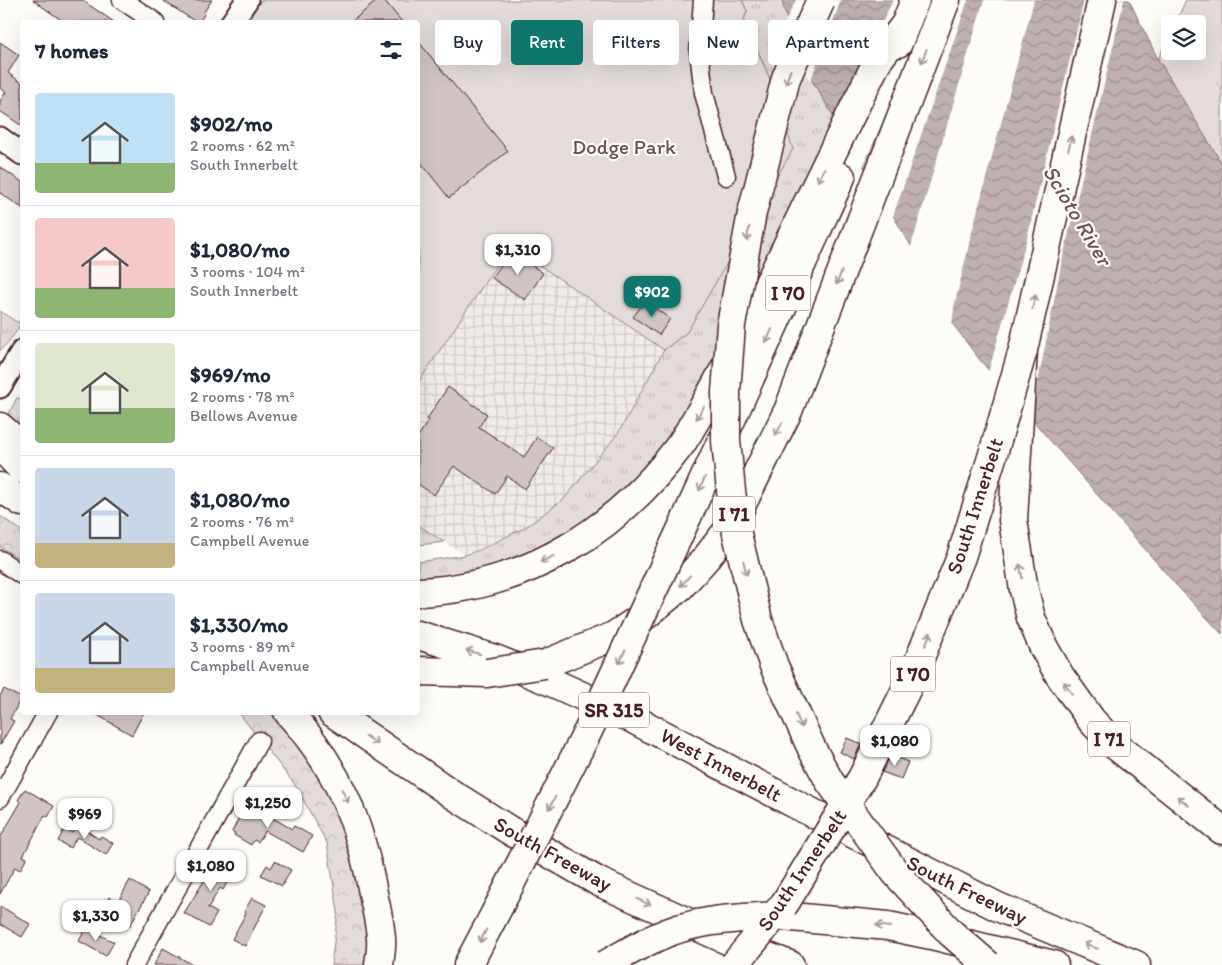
<!DOCTYPE html>
<html lang="en">
<head>
<meta charset="utf-8">
<style>
	body { margin:0; font-family:Itim,sans-serif; background:#f6f6f7; color:#1f2937; height:100vh; display:flex; flex-direction:column; font-size:19px; white-space:nowrap }
	* { box-sizing:border-box; margin:0 }
	p { font-size:16px; color:#747a83 }
	.icon { flex:none; width:28px; height:28px; fill:none; stroke:currentColor; stroke-width:2; stroke-linecap:round; stroke-linejoin:round }
	.map { position:relative; flex:1; overflow:hidden }
	.sheet { position:absolute; left:20px; top:20px; width:400px; height:695px; display:flex; flex-direction:column; background:#fff; border-radius:5px; box-shadow:0 5px 20px #0002 }
	.sheet>* { flex:none }
	.top-card { position:absolute; left:435px; top:20px; width:475px; height:45px; display:flex; gap:10px }
	.buttons { position:absolute; left:1161px; top:15px; display:grid; gap:10px }
	.buttons a { display:grid; place-items:center; width:45px; height:45px; border-radius:5px; background:#fff; box-shadow:0 5px 20px #0002; font-size:25px }
	.price { position:absolute; translate:-50% -42px; padding:0 11px; border-radius:10px; background:#fff; color:#222; font-size:16px; line-height:32px; filter:drop-shadow(0 1px 2px #0008) }
	.price::after { content:''; position:absolute; left:50%; top:30px; width:15px; height:11px; margin-left:-8px; background:inherit; clip-path:polygon(0 0,100% 0,50% 100%) }
	.price.active { background:#0f766e; color:#fff }
	ul { padding:0; list-style:none }
	li { display:flex; align-items:center; gap:15px; height:125px; padding:0 15px }
	li+li { border-top:1px solid #e0e1e3 }
	li span { display:grid; place-items:center; flex:none; width:140px; height:100px; border-radius:5px; color:#555 }
	li>.icon { margin-inline-start:auto }
	span .icon { width:60px; height:60px; fill:#fffc; stroke-width:1 }
	li b { font-size:21px }
	h2 { display:flex; justify-content:space-between; align-items:center; height:60px; padding:0 15px; font-size:21px }
	.pill { padding:0 18px; border-radius:5px; background:#fff; box-shadow:0 5px 20px #0002; font-size:18px; line-height:45px }
	.pill.active { background:#0f766e; color:#fff }
	.map>svg:first-child { display:block }
</style>
</head>
<body>
<div class="map">
<svg width="1222" height="965" viewBox="0 0 1222 965">
	<defs>
		<pattern id="industrial-grid" width="8" height="8" patternUnits="userSpaceOnUse" patternTransform="scale(1.25)"><rect width="8" height="8" fill="#f0ece8"/><path d="M0 4h8M4 0v8" fill="none" stroke="#cfcac7"/></pattern>
		<pattern id="grass-tufts" width="24" height="20" patternUnits="userSpaceOnUse" patternTransform="scale(1.25)"><rect width="24" height="20" fill="#e3dcda"/><path d="M3 7l-1-3M5 7V3M7 7l1-3M15 17l-1-3M17 17v-4M19 17l1-3" fill="none" stroke="#c4bcbb"/></pattern>
		<pattern id="forest-crowns" width="20" height="18" patternUnits="userSpaceOnUse" patternTransform="scale(1.25)"><rect width="20" height="18" fill="#e3dcda"/><path d="M2 6a3 3 0 1 1 6 0M12 15a3 3 0 1 1 6 0" fill="none" stroke="#c4bcbb"/></pattern>
		<pattern id="water-waves" width="16" height="10" patternUnits="userSpaceOnUse" patternTransform="scale(1.25)"><rect width="16" height="10" fill="#c0b1b1"/><path d="M0 5q4-4 8 0t8 0" fill="none" stroke="#9e8f90"/></pattern>
	</defs>
	<rect width="100%" height="100%" fill="#fdfcf7"/>
	<filter id="ink" filterUnits="userSpaceOnUse"><feTurbulence type="fractalNoise" baseFrequency=".02" numOctaves="2"/><feDisplacementMap in="SourceGraphic" scale="10" xChannelSelector="R" yChannelSelector="G"/><feConvolveMatrix kernelMatrix="1 2 1 2 8 2 1 2 1" color-interpolation-filters="sRGB"/></filter>
	<g filter="url(#ink)">
		<!-- industrial -->
		<path fill="url(#industrial-grid)" d="M510,245L664,350L619,432L564,499L526,527L465,555L418,525V383Z"/>
		<!-- grass -->
		<path fill="url(#grass-tufts)" stroke="#967e82" d="M742,0H782L795,52L836,120L731,325L707,379L656,459L618,496L573,531L541,549L498,567L455,577L418,580V562L465,555L479,550L526,527L564,499L619,432L664,350L687,332L769,77L744,19L747,11Z
			M0,311L18,323L22,316C22,328 8,342 0,351Z
			M17,398L22,399V428L7,417Z
			M418,525L444,542L418,545Z"/>
		<!-- forest -->
		<path fill="url(#forest-crowns)" stroke="#967e82" d="M0,516L22,531V560L0,547Z
			M239,713H275L304,750L335,803L359,867L368,914L370,965H331L338,912L327,843L295,785Z"/>
		<!-- green -->
		<path fill="#e3dcda" stroke="#967e82" d="M261,0H742L747,11L744,19L769,77L793,149L687,332L664,350L510,245L418,383V22H246Z
			M1186,0H1222V164L1158,59L1170,34V51H1198V24H1175Z"/>
		<!-- water -->
		<path fill="url(#water-waves)" stroke="#91777b" d="M782,0H1129L1158,59L1222,164V634L1177,586L979,359L952,323L910,244L795,52Z"/>
		<!-- pier -->
		<path fill="#fdfcf7" d="M796,0H841L810,82L793,53L785,22Z
			M893,0H968L892,219L867,177L923,28L862,169L834,122Z
			M984,0H1034L976,216L954,307L952,327L910,250Z
			M1084,0H1124L1061,266L1030,421L988,373L1027,238Z"/>
		<!-- building -->
		<path fill="#d0c5c4" stroke="#4a1f2b" d="M33,0H82L114,22H64Z
			M162,0H212L204,12L205,13L199,22H196Z
			M378,0H384L402,22H351Z
			M418,41L508,151L449,198L418,159Z
			M0,42L19,55L8,73L22,83V126L0,111V101L6,92L0,88Z
			M0,167L22,182V208L0,193Z
			M511,251L543,273L525,300L492,278Z
			M645,301L670,319L659,335L633,317Z
			M448,387L487,414L479,427L524,457L537,437L553,448L525,489L507,476L495,494L454,466L434,495L418,484V436L429,420L427,419Z
			M4,689L21,698L10,719L14,721L0,745V696Z
			M92,712H144L132,735Z
			M847,738L861,744L854,759L840,752Z
			M891,755L908,762L901,779L882,772Z
			M25,789L54,806L48,817L45,815L23,856L27,858L20,870L15,867L0,894V838L21,802L18,800Z
			M246,803L292,829L294,826L312,836L303,852L265,831L258,842L254,840L251,845L234,835L235,833L232,832Z
			M78,825L99,839L101,836L113,843L106,855L77,837L70,848L58,841L65,828L72,833Z
			M219,857L239,867L233,878L230,877L223,890L220,888L208,908L217,913L209,927L184,913Z
			M275,861L291,870L282,886L261,875L267,865L271,868Z
			M130,880L149,892L130,925L102,909L109,897L118,902Z
			M252,898L266,905L245,946L232,939L246,913L244,912Z
			M0,906L30,924L22,937L0,924Z
			M86,928L114,942L106,956L79,941Z
			M163,948L193,965H154Z"/>
		<g fill="none" stroke-linecap="round" stroke-linejoin="round">
			<defs>
				<path id="minor" d="M122,0L155,22
					M703,0L699,52L704,93L726,176
					M0,560L22,575
					M0,798L48,712
					M134,965L259,741"/>
				<path id="tertiary" d="M232,22L247,0
					M0,138L22,154
					M0,387L22,351"/>
				<path id="motorway" d="M1102,0L1023,350L1013,520L1024,590L1031,618L1044,648L1060,676L1092,721L1115,745L1222,830
					M898,43L915,0
					M0,427L22,446
					M3,449L22,469
					M0,487L22,502
					M687,517L841,177
					M418,592C526,588 618,530 681,444C689,433 694,422 701,411C728,366 751,318 775,271C809,200 843,130 878,60L904,26
					M418,635L495,659L549,681L633,719L801,807L998,907L1136,965
					M545,664L614,636L647,614L680,587L707,557L731,526L788,411L946,0
					M418,671L487,673
					M288,712C337,766 360,822 373,893C376,908 380,923 381,938C382,947 380,956 379,965
					M332,712L452,794L509,830L599,882L747,949L790,965
					M781,916L888,926L931,935L1054,965
					M468,965L499,906"/>
			</defs>
			<!-- minor casing -->
			<use href="#minor" stroke="#4a1f2b" stroke-width="21"/>
			<!-- tertiary casing -->
			<use href="#tertiary" stroke="#4a1f2b" stroke-width="25"/>
			<!-- motorway casing -->
			<use href="#motorway" stroke="#4a1f2b" stroke-width="31"/>
			<!-- minor -->
			<use href="#minor" stroke="#fdfcf7" stroke-width="18"/>
			<!-- tertiary -->
			<use href="#tertiary" stroke="#fdfcf7" stroke-width="21"/>
			<!-- motorway -->
			<use href="#motorway" stroke="#fdfcf7" stroke-width="28"/>
			<defs>
				<path id="motorway-bridge" d="M821,0L786,78L752,213L731,325L726,392V441L731,491L737,534L758,620L774,666L812,749L830,782L895,872L951,933L988,965
					M487,673L545,664
					M499,906L589,729L687,517
					M605,965C621,956 637,946 653,939C692,919 738,918 781,916
					M734,965L785,903L862,778L911,680L961,557L993,454L1023,350"/>
			</defs>
			<!-- motorway-bridge casing -->
			<use href="#motorway-bridge" stroke="#4a1f2b" stroke-width="31" stroke-linecap="butt"/>
			<!-- motorway-bridge -->
			<use href="#motorway-bridge" stroke="#fdfcf7" stroke-width="28"/>
		</g>
		<!-- one-way arrows -->
		<defs><path id="oneway-shaft" d="M-6 0H5M1.5-3L5.5 0L1.5 3" fill="none" stroke-width="1.6" stroke-linecap="round" stroke-linejoin="round" transform="scale(1.25)"/></defs>
		<g stroke="#ac999b">
			<use href="#oneway-shaft" transform="translate(924 56) rotate(111)"/>
			<use href="#oneway-shaft" transform="translate(788 77) rotate(110)"/>
			<use href="#oneway-shaft" transform="translate(1070 143) rotate(-77)"/>
			<use href="#oneway-shaft" transform="translate(821 175) rotate(116)"/>
			<use href="#oneway-shaft" transform="translate(748 234) rotate(100)"/>
			<use href="#oneway-shaft" transform="translate(839 278) rotate(111)"/>
			<use href="#oneway-shaft" transform="translate(1034 302) rotate(-77)"/>
			<use href="#oneway-shaft" transform="translate(769 336) rotate(114)"/>
			<use href="#oneway-shaft" transform="translate(700 413) rotate(121)"/>
			<use href="#oneway-shaft" transform="translate(779 429) rotate(117)"/>
			<use href="#oneway-shaft" transform="translate(702 484) rotate(114)"/>
			<use href="#oneway-shaft" transform="translate(547 559) rotate(155)"/>
			<use href="#oneway-shaft" transform="translate(745 568) rotate(77)"/>
			<use href="#oneway-shaft" transform="translate(1021 571) rotate(-100)"/>
			<use href="#oneway-shaft" transform="translate(685 581) rotate(132)"/>
			<use href="#oneway-shaft" transform="translate(928 639) rotate(-68)"/>
			<use href="#oneway-shaft" transform="translate(473 652) rotate(-163)"/>
			<use href="#oneway-shaft" transform="translate(622 657) rotate(115)"/>
			<use href="#oneway-shaft" transform="translate(1068 688) rotate(-124)"/>
			<use href="#oneway-shaft" transform="translate(799 721) rotate(65)"/>
			<use href="#oneway-shaft" transform="translate(372 740) rotate(34)"/>
			<use href="#oneway-shaft" transform="translate(345 796) rotate(64)"/>
			<use href="#oneway-shaft" transform="translate(1183 801) rotate(-142)"/>
			<use href="#oneway-shaft" transform="translate(552 803) rotate(118)"/>
			<use href="#oneway-shaft" transform="translate(644 902) rotate(24)"/>
			<use href="#oneway-shaft" transform="translate(883 926) rotate(-173)"/>
			<use href="#oneway-shaft" transform="translate(483 936) rotate(117)"/>
			<use href="#oneway-shaft" transform="translate(1091 946) rotate(-157)"/>
		</g>
	</g>
	<g text-anchor="middle" stroke-width="4.5" stroke-linejoin="round" paint-order="stroke">
		<!-- shield labels -->
		<g fill="#fdfcf7" stroke="#806168" stroke-width="1">
			<rect x="765.5" y="275.5" width="45" height="35" rx="4"/>
			<rect x="713" y="496.5" width="42" height="35" rx="4"/>
			<rect x="890.5" y="656.5" width="45" height="35" rx="4"/>
			<rect x="579" y="692.5" width="70" height="35" rx="4"/>
			<rect x="1088" y="721.5" width="42" height="35" rx="4"/>
		</g>
		<g font-size="20" font-weight="bold" fill="#4a1f2b">
			<text x="788" y="300">I 70</text>
			<text x="734" y="521">I 71</text>
			<text x="913" y="681">I 70</text>
			<text x="614" y="717">SR 315</text>
			<text x="1109" y="746">I 71</text>
		</g>
		<!-- park labels -->
		<g font-size="21" fill="#704e57" stroke="#fdfcf7">
			<text x="624" y="154">Dodge Park</text>
		</g>
		<!-- street labels -->
		<g font-size="21" fill="#4a1f2b" stroke="#fdfcf7">
			<text transform="translate(975 506) rotate(-72)" y="7">South Innerbelt</text>
			<text transform="translate(721 765) rotate(28)" y="7">West Innerbelt</text>
			<text transform="translate(553 854) rotate(29)" y="7">South Freeway</text>
			<text transform="translate(802 870) rotate(-56)" y="7">South Innerbelt</text>
			<text transform="translate(967 890) rotate(26)" y="7">South Freeway</text>
		</g>
		<!-- water labels -->
		<g font-size="22" font-style="italic" fill="#73525a" stroke="#fdfcf7">
			<text transform="translate(1078 215) rotate(59)" y="8">Scioto River</text>
		</g>
	</g>
</svg>
<div class="buttons">
<a><svg class="icon" aria-label="layers" viewBox="0 0 24 24"><path d="M12 4l9 5-9 5-9-5zM3 14l9 5 9-5"/></svg></a>
</div>
<b class="price" style="left:518px;top:276px">$1,310</b>
<b class="price active" style="left:652px;top:318px">$902</b>
<b class="price" style="left:895px;top:767px">$1,080</b>
<b class="price" style="left:268px;top:829px">$1,250</b>
<b class="price" style="left:85px;top:840px">$969</b>
<b class="price" style="left:211px;top:892px">$1,080</b>
<b class="price" style="left:96px;top:942px">$1,330</b>
<div class="top-card">
<a class="pill">Buy</a>
<a class="pill active">Rent</a>
<a class="pill">Filters</a>
<a class="pill">New</a>
<a class="pill">Apartment</a>
</div>
<section class="sheet">
<h2>7 homes<svg class="icon" aria-label="filters" viewBox="0 0 24 24"><path d="M4 7h16M4 17h16"/><circle cx="9" cy="7" r="2"/><circle cx="15" cy="17" r="2"/></svg></h2>
<ul>
<li><span style="background:linear-gradient(#bfe0f5 70%,#8fb573 0)"><svg class="icon" aria-label="home" viewBox="0 0 24 24"><path d="M3 11l9-7 9 7M6 9v11h12V9"/></svg></span><div><b>$902/mo</b><p>2 rooms · 62 m²</p><p>South Innerbelt</p></div></li>
<li><span style="background:linear-gradient(#f6c9c9 70%,#8fb573 0)"><svg class="icon" aria-label="home" viewBox="0 0 24 24"><path d="M3 11l9-7 9 7M6 9v11h12V9"/></svg></span><div><b>$1,080/mo</b><p>3 rooms · 104 m²</p><p>South Innerbelt</p></div></li>
<li><span style="background:linear-gradient(#dfe7d0 65%,#8fb573 0)"><svg class="icon" aria-label="home" viewBox="0 0 24 24"><path d="M3 11l9-7 9 7M6 9v11h12V9"/></svg></span><div><b>$969/mo</b><p>2 rooms · 78 m²</p><p>Bellows Avenue</p></div></li>
<li><span style="background:linear-gradient(#c9d6e8 75%,#c2b280 0)"><svg class="icon" aria-label="home" viewBox="0 0 24 24"><path d="M3 11l9-7 9 7M6 9v11h12V9"/></svg></span><div><b>$1,080/mo</b><p>2 rooms · 76 m²</p><p>Campbell Avenue</p></div></li>
<li><span style="background:linear-gradient(#c9d6e8 75%,#c2b280 0)"><svg class="icon" aria-label="home" viewBox="0 0 24 24"><path d="M3 11l9-7 9 7M6 9v11h12V9"/></svg></span><div><b>$1,330/mo</b><p>3 rooms · 89 m²</p><p>Campbell Avenue</p></div></li>
</ul>
</section>
</div>
</body>
</html>
